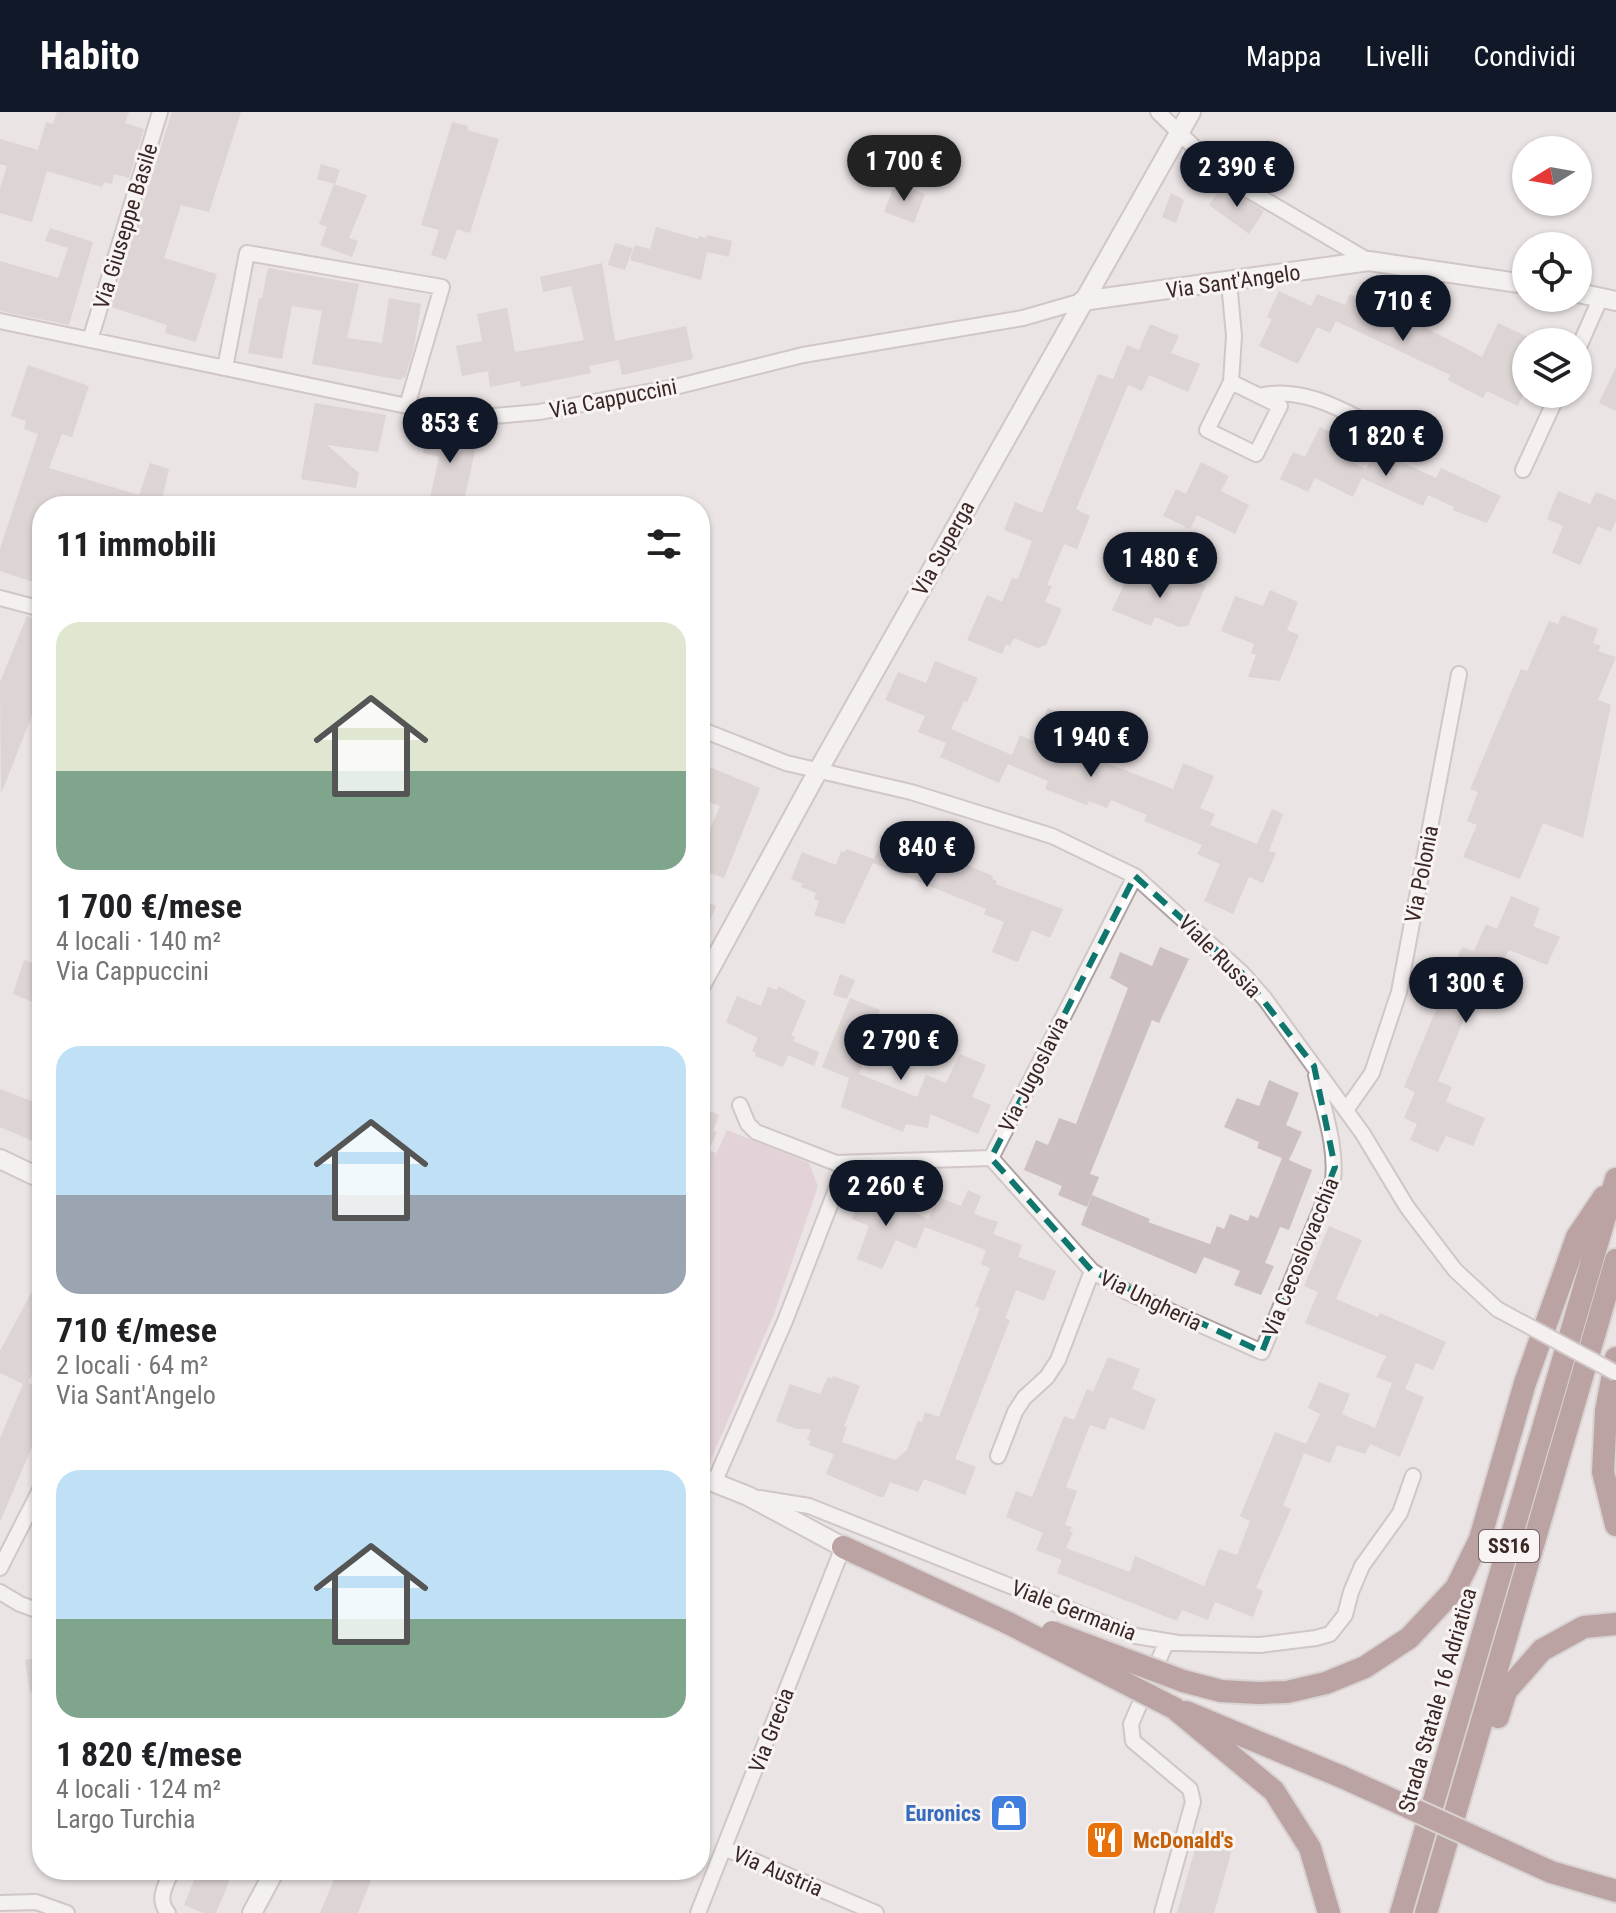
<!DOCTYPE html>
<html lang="it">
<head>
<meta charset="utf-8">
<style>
	body { margin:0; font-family:"Roboto Condensed",sans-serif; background:#f6f6f6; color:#202124; height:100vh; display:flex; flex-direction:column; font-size:30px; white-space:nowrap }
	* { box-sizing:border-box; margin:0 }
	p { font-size:26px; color:#757577 }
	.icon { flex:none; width:44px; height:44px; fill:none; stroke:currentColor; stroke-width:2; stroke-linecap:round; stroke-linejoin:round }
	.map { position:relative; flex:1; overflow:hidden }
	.details { position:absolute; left:32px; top:384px; width:678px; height:1384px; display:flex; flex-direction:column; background:#fff; border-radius:32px; box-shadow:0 2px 6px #0004 }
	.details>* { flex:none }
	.needle { width:52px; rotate:259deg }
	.controls { position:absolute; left:1512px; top:24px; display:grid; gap:16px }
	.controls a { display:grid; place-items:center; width:80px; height:80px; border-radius:50%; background:#fff; box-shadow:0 2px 6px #0004; font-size:40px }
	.price { position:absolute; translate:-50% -68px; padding:0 18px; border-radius:28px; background:#111827; color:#fff; font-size:26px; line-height:52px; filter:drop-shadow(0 2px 4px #0008) }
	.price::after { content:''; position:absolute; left:50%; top:48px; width:24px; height:18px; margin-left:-12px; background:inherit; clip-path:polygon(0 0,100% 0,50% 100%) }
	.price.active { background:#222; color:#fff }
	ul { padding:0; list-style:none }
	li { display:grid; align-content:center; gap:16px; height:424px; padding:0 24px }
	li span { display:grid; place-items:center; height:248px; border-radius:24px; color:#555 }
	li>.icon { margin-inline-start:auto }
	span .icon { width:144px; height:144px; fill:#fffc; stroke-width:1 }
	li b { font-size:34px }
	h2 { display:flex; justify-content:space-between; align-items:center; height:96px; padding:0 24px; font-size:34px }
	header { display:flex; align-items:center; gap:48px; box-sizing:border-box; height:112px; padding:0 40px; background:#111827; color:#fff }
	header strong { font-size:38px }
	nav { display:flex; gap:44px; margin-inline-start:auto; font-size:28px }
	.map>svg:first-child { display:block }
</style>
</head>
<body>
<header>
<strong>Habito</strong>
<nav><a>Mappa</a><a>Livelli</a><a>Condividi</a></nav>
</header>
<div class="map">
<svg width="1616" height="1801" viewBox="0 0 1616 1801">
	<rect width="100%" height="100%" fill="#ebe4e4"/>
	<!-- green -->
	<path fill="#dabfc9" d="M727,1018L809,1051L818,1074L774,1202L709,1352L700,1349V1077Z"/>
	<!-- building -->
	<path fill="#ccc0c1" d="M57,0H129L125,11L144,17L129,66L114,62L112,72L104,70L102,75L47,59L32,110L0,101V76L7,54L0,52V27L38,38L46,10L53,12Z
		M172,0H241L209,100L181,93L164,146L217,162L196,230L165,221L167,213L111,195Z
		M452,10L468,14L467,18L499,27L470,121L457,117L446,148L431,143L439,118L421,113Z
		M1234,34L1245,42L1235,56L1224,47Z
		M321,52L340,58L335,72L317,67Z
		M895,71L925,82L914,111L884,100Z
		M334,72L367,83L349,126L358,129L352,145L320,133L327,115L319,112Z
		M1224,72L1264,99L1249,122L1209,93Z
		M1171,81L1184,88L1176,111L1162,105Z
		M656,115L698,127L699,124L707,126V123L732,129L729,145L707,140L701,168L630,148L635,133L650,137Z
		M50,116L93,130L69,213L0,199V149L58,166L68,136L45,129Z
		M615,131L633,136L625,158L608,153Z
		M602,151L615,229L686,214L693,247L622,263L619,248L589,254L591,261L521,275L520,269L490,275L488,259L462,264L456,234L482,229L477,202L507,196L515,240L584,228L571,174L543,180L540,165Z
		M268,156L359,172L347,226L382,231L389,186L421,192L414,235L405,266L402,265L401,268L312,252L322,199L292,194L282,247L248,241L259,186H262Z
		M1279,179L1311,194L1317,182L1345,193L1350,182L1412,212L1413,209L1482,245L1498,211L1526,224V277L1518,294L1487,279L1483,286L1448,268L1450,263L1336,209L1330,221L1317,215L1298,252L1259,234L1272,207L1267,205Z
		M1150,212L1179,224L1171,241L1200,252L1188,280L1149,263L1142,279L1128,273L1076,397L1090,404L1077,437L1064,432L1047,473L1052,474L1045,490L1062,497L1046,533L1038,536L1014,526L1010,534L1006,532L1002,542L967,528L987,483L1002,490L1012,466L1018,467L1032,429L1004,418L1015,390L1042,401L1098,262L1113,267L1127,233L1139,238Z
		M28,253L89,274L72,325L62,322L49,356L139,383L150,351L169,357L161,391L164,394H42V428L36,448L42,450V473L0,459V437L38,322L24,317L26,309L11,304Z
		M1616,255V299L1599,291Z
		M315,291L386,303L378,340L327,333L359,361L356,376L301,367Z
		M430,313L478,324L463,394H428L439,345L423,341Z
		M1320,315L1348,328L1340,344L1366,357L1376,338L1436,366L1441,356L1501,384L1487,411L1453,398L1454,395L1428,383L1423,394L1362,366L1353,385L1315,366L1308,380L1280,367L1293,340L1305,345Z
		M1201,350L1229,364L1221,379L1249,393L1235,422L1197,403L1190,417L1163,404L1176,377L1186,382Z
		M1558,379L1590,392L1596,380L1616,388V408L1611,420L1598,414L1580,453L1552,441L1563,414L1547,407Z
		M1129,462L1161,475L1168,462L1206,473L1188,514L1179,515L1155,505L1151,514L1112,498Z
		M1270,478L1298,490L1287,518L1299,523L1280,569L1248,565L1256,543L1251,541L1254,532L1221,519L1235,484L1263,494Z
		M1562,503L1598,517L1593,531L1601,534L1598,539L1616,545L1598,588L1611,593L1583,726L1543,711L1520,767L1463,745L1477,713L1467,709L1478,680L1470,677L1521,557L1527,559L1549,509L1558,512Z
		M27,504L42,511V578L1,682L0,570Z
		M935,549L978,566L967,590L964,589L951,617L1012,643L1020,623L1033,629L1048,596L1079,608L1068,634L1089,644L1173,677L1183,651L1214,664L1200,696L1215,702L1210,713L1257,732L1272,697L1283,702L1269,739L1276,741L1263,771L1249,765L1233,802L1204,789L1220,752L1197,742L1202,733L1144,709L1147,703L1111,688L1107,696L1089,689L1087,693L1045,677L1048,669L1008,652L999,671L940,645L946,631L918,620L925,604L885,588L898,560L926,571Z
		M700,651L760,676L724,766L700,758V740L720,694L700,687Z
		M885,723L938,741L993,764L992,767L997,769L995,772L1063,797L1050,826L1032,818L1018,850L992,840L1004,810L984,802L986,797L873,751L844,812L814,803L819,789L814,787L816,781L801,775L803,772L791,767L802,740L836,753L841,739L845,740L846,737L874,747Z
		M1511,784L1540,796L1533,814L1560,825L1547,853L1509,838L1503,850L1490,846L1438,969L1452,975L1446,990L1485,1006L1473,1034L1446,1024L1438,1040L1410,1028L1417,1012L1404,1006L1415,980L1404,975L1462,835L1474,839L1486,812L1497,817Z
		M700,787L716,794L701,831H700Z
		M1160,835L1189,847L1159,911L1152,908L1090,1062L1099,1065L1087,1095L1058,1083L1062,1074L1024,1058L1036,1028L1048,1033L1059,1006L1076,1012L1128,876L1110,866L1120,840L1152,854Z
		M24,848L42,855V894L13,882Z
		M840,862L855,868L847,887L833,883Z
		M778,874L806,889L791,924L795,925L793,929L819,940L814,954L788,943L783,955L755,944L756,940L752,939L758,926L726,910L737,884L761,894L768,875L777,878Z
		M850,886L880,898L876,908L880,910L859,962L917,985L926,963L946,971L960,942L986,953L972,985L991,993L978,1022L930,1002L928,1016L906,1012L903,1020L841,995L849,966L822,955Z
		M1269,968L1299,981L1286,1013L1302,1020L1289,1048L1312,1058L1289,1118L1280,1115L1265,1151L1274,1154L1261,1183L1234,1173L1240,1159L1204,1145L1196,1162L1081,1113L1092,1083L1150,1107L1148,1110L1210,1132L1217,1114L1224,1117L1230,1102L1248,1109L1250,1103L1258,1106L1282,1046L1257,1036L1259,1030L1224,1015L1237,986L1259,994Z
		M0,977L42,993V1033L0,1015Z
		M700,995L719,1003L713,1019L717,1020L709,1038L716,1041L701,1080Z
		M864,1077L928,1107L916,1137L896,1128L882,1157L857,1147L869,1114L852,1107Z
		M968,1078L981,1084L974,1102L998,1110L993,1122L1022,1133L1018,1145L1056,1159L1044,1189L1016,1178L1005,1206L1010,1208L955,1347L976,1355L965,1383L924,1367L918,1380L890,1370L884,1385H880L826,1362L834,1342L809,1333L811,1329L807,1328L811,1317H797L776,1309L790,1272L820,1282L828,1265L832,1267L833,1264L860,1274L844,1314L847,1315L842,1330L895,1348L907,1338L918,1308L922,1310L925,1300L939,1305L980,1196L975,1194L990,1156L981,1152L986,1138L925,1115L938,1085L961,1094Z
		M1329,1114L1362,1128L1336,1187L1378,1205L1380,1201L1446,1230L1433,1258L1416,1251L1405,1277L1424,1285L1400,1345L1370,1332L1365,1342L1337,1333L1330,1351L1304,1341L1283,1394L1291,1397L1256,1476L1263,1479L1253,1505L1215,1490L1208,1508L1182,1498L1177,1509L1057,1461L1064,1442L1062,1448L1036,1438L1043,1421L1006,1405L1016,1379L1032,1385L1064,1304L1074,1308L1087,1277L1093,1280L1108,1245L1140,1257L1132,1277L1156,1287L1144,1318L1110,1305L1105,1318L1090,1313L1066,1375L1077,1379L1065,1413L1072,1415L1070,1419L1073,1420L1066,1436L1130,1460L1135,1444L1204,1474L1219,1437L1237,1443L1250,1409L1240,1404L1275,1320L1306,1332L1320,1302L1308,1296L1319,1270L1350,1282L1342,1302L1375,1316L1392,1271L1376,1265L1386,1244L1305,1211L1318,1180L1304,1174Z
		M42,1161V1240L28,1270L42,1280V1311L0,1410V1326L23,1272L0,1261V1239Z
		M42,1545V1577L30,1580L25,1548Z
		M1201,1716L1234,1725L1229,1749L1214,1801H1177Z
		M198,1758H234L216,1801H203L184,1793Z
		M338,1758H375L358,1801H320Z"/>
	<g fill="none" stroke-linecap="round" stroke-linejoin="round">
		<defs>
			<path id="minor" d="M1158,0L1195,36L1243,75L1369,149
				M1229,170L1234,224L1231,270
				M0,209L407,294L483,305L539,300L675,275L803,243L1023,206L1082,189
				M90,228L160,0
				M1578,237L1601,185
				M225,256L247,141L442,175L407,294
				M1231,270L1280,294L1256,342L1207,318Z
				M1259,284C1307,272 1352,304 1395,325
				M1523,358L1558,282
				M0,486L42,497
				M700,617L786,651L911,680L1052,724L1135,764L1242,861L1265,887L1363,1022L1407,1095L1455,1158L1497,1197
				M740,993L748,1012L756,1020L836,1051L991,1046L1135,764
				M1346,998L1372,961L1399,880L1459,562
				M991,1046L1092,1159L1127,1180L1262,1240L1333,1068C1337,1034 1323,996 1316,963
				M998,1344L1015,1300L1024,1286L1047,1265L1058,1248L1092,1159
				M714,1371L785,1209L846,1052
				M760,1386L809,1394L1136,1524L1178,1531L1260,1533L1316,1526L1330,1522L1345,1503L1351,1480L1362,1454L1400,1401L1413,1364
				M0,1456L42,1374
				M0,1480L20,1492L42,1500
				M724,1736L876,1801
				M0,1791L36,1790L67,1801
				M168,1801C156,1787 166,1773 172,1758
				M698,1801L843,1435
				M1162,1801L1193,1690L1190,1677L1133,1629L1131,1612L1167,1529"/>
			<path id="tertiary" d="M1578,181L1616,189
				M1082,189L1369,149L1526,172
				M700,875L819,657L1191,0
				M0,1047L42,1067
				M700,1365L748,1384L843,1435
				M252,1801L275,1758"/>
			<path id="trunk" d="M1616,1246L1606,1299L1603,1360L1616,1413
				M843,1435L1008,1511
				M1183,1569L1221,1579L1258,1581L1287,1580L1326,1571L1365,1555L1409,1526L1456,1476L1480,1427L1525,1271L1577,1125L1604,1085
				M1174,1596L1274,1679L1310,1736L1329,1801
				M1186,1600L1342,1665
				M1498,1605L1506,1579L1542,1538L1584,1515L1616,1512
				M1551,1760L1616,1779
				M1401,1801L1616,1067
				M1426,1801L1616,1148"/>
		</defs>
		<!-- minor casing -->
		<use href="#minor" stroke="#afa4a3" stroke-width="18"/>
		<!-- tertiary casing -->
		<use href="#tertiary" stroke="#afa4a3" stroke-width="22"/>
		<!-- trunk casing -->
		<use href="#trunk" stroke="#c4bebe" stroke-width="26"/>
		<!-- minor -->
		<use href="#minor" stroke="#fff" stroke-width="14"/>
		<!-- tertiary -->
		<use href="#tertiary" stroke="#fff" stroke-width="18"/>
		<!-- trunk -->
		<use href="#trunk" stroke="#7f5652" stroke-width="22"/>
		<defs>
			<path id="minor-bridge" d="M1497,1197L1616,1261"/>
			<path id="trunk-bridge" d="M1008,1511L1174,1596
				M1052,1520L1183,1569
				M1342,1665L1551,1760"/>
		</defs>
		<!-- minor-bridge casing -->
		<use href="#minor-bridge" stroke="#afa4a3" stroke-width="18" stroke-linecap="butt"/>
		<!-- trunk-bridge casing -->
		<use href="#trunk-bridge" stroke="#c4bebe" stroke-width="26" stroke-linecap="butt"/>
		<!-- minor-bridge -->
		<use href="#minor-bridge" stroke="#fff" stroke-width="14"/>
		<!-- trunk-bridge -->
		<use href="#trunk-bridge" stroke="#7f5652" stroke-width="22"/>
	</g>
	<!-- marked area -->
	<path d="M0 0H1616V1801H0ZM1135,764L1242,861L1314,954L1335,1055L1262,1240L1092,1159L991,1046Z" fill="#ebe4e4" fill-opacity=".55" fill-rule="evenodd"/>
	<path fill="none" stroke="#0f766e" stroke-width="6" stroke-dasharray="16 10" stroke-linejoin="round" d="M1135,764L1242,861L1314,954L1335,1055L1262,1240L1092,1159L991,1046Z"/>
	<!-- icons -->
	<defs>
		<symbol id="shop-square" viewBox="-11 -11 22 22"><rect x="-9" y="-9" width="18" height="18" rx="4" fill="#3f7fe0" stroke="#f8f4f4"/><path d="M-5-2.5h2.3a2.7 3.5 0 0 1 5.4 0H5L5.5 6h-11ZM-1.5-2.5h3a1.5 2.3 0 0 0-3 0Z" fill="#fff"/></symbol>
		<symbol id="restaurant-square" viewBox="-11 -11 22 22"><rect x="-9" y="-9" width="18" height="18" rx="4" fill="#e8710a" stroke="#f8f4f4"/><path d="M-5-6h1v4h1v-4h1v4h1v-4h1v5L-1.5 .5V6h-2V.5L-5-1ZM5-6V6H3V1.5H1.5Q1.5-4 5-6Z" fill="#fff"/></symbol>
	</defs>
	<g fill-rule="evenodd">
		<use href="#shop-square" x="987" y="1679" width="44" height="44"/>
		<use href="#restaurant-square" x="1083" y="1706" width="44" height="44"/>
	</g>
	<g text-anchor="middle" stroke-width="6" stroke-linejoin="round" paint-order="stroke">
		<!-- shield labels -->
		<rect fill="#f8f4f4" stroke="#746463" stroke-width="2" x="1479" y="1418" width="60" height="32" rx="6"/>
		<g font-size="20" font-weight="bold" fill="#3b2725">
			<text x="1509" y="1441">SS16</text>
		</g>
		<!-- street labels -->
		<g font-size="22" fill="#3b2725" stroke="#f8f4f4">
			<text transform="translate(125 114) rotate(-73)" y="8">Via Giuseppe Basile</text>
			<text transform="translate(1233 169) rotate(-8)" y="8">Via Sant'Angelo</text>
			<text transform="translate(613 286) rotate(-11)" y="8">Via Cappuccini</text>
			<text transform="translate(943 436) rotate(-61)" y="8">Via Superga</text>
			<text transform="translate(1421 762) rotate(-79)" y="8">Via Polonia</text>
			<text transform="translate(1220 844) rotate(45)" y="8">Viale Russia</text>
			<text transform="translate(1033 962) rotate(-63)" y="8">Via Jugoslavia</text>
			<text transform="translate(1300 1145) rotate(-68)" y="8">Via Cecoslovacchia</text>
			<text transform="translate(1151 1188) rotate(26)" y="8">Via Ungheria</text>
			<text transform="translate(1074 1498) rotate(21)" y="8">Viale Germania</text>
			<text transform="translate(1437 1588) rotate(-74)" y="8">Strada Statale 16 Adriatica</text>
			<text transform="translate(771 1618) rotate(-69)" y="8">Via Grecia</text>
			<text transform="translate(778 1759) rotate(23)" y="8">Via Austria</text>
		</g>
		<!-- shop labels -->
		<g font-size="22" font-weight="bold" fill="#366cbe" stroke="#f8f4f4" text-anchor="end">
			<text x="981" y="1709">Euronics</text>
		</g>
		<!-- food labels -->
		<g font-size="22" font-weight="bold" fill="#c56008" stroke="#f8f4f4" text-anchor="start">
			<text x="1133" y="1736">McDonald's</text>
		</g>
	</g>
</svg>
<div class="controls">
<a><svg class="needle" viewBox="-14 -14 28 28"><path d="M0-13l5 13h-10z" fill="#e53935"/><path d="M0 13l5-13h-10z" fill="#757577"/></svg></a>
<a><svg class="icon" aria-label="locate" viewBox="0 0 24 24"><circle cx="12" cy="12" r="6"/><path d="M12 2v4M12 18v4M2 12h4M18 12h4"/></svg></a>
<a><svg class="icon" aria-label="layers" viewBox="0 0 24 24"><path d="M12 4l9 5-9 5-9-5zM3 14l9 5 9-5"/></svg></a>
</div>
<b class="price active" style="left:904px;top:91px">1 700 €</b>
<b class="price" style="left:1237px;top:97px">2 390 €</b>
<b class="price" style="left:1403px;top:231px">710 €</b>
<b class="price" style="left:450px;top:353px">853 €</b>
<b class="price" style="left:1386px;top:366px">1 820 €</b>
<b class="price" style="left:1160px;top:488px">1 480 €</b>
<b class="price" style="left:1091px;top:667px">1 940 €</b>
<b class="price" style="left:927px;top:777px">840 €</b>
<b class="price" style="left:1466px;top:913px">1 300 €</b>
<b class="price" style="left:901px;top:970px">2 790 €</b>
<b class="price" style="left:886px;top:1116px">2 260 €</b>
<section class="details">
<h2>11 immobili<svg class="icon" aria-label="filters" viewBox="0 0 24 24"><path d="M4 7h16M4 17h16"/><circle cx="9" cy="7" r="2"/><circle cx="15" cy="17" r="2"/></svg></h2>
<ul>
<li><span style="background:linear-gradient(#dfe7d0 60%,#7fa58c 0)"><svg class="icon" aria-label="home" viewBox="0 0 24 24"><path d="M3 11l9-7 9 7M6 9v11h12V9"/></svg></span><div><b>1 700 €/mese</b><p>4 locali · 140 m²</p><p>Via Cappuccini</p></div></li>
<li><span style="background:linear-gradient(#bfe0f5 60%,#9aa5b1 0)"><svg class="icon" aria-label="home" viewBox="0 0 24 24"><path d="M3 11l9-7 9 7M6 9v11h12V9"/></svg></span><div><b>710 €/mese</b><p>2 locali · 64 m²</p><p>Via Sant'Angelo</p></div></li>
<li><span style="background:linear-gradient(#bfe0f5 60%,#7fa58c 0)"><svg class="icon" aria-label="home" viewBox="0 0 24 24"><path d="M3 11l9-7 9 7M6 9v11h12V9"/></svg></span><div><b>1 820 €/mese</b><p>4 locali · 124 m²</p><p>Largo Turchia</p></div></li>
</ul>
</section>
</div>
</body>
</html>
